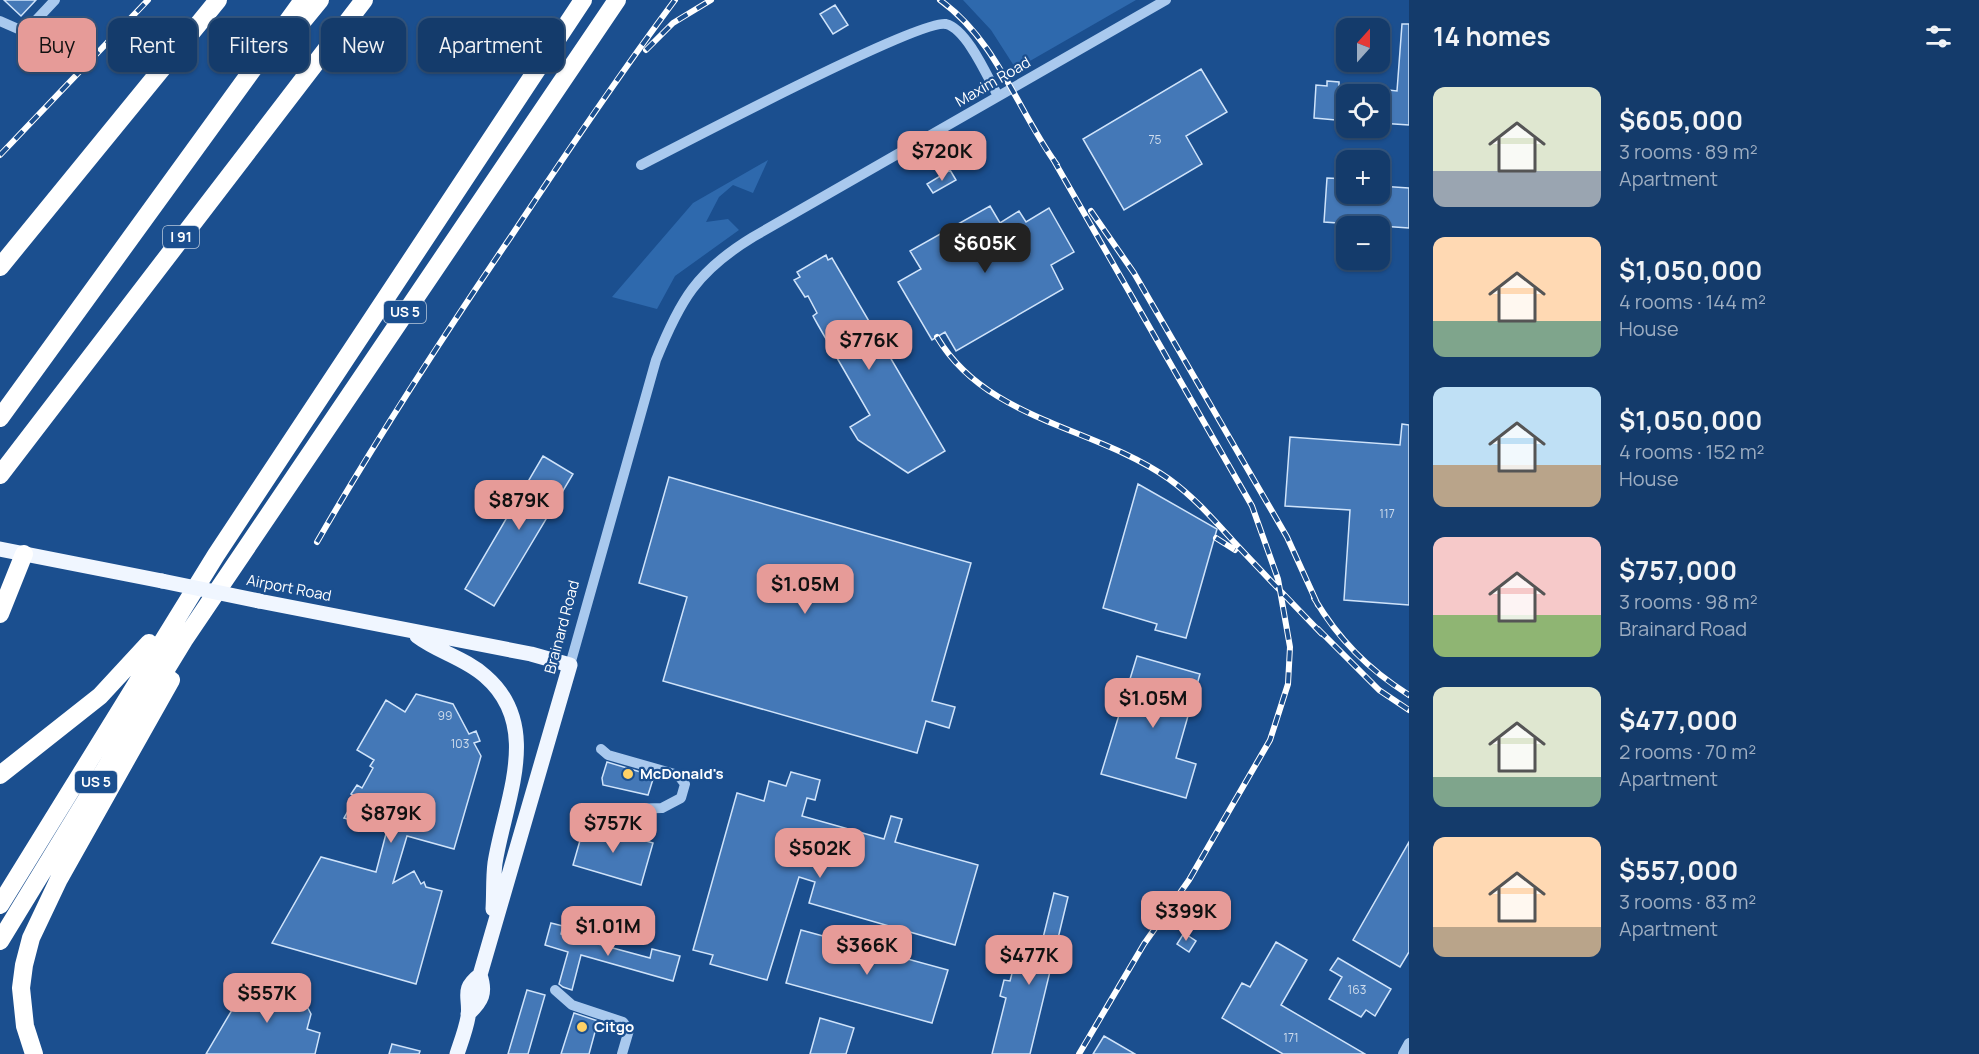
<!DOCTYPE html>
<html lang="en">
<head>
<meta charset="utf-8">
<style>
	body { margin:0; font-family:Manrope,sans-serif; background:#214673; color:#f1f3f6; height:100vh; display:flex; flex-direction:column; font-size:22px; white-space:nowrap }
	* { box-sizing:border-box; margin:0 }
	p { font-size:20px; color:#9dadc1 }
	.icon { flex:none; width:33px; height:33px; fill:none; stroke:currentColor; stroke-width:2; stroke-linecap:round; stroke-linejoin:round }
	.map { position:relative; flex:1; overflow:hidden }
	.sheet { display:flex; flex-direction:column; background:#143b6b; width:570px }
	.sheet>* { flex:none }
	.hud { position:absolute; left:18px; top:18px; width:570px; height:54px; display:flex; gap:12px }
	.needle { width:39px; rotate:21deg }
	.buttons { position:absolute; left:1336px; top:18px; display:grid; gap:12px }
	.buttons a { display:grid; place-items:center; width:54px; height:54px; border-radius:12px; background:#143b6b; box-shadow:0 2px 4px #0004,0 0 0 2px #33557e; font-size:30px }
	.price { position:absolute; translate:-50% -51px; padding:0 14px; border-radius:12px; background:#e69b98; color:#111; font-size:20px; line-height:39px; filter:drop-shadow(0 2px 3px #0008) }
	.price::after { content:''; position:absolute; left:50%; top:36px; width:18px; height:14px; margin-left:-9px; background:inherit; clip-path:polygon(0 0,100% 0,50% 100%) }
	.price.current { background:#222; color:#fff }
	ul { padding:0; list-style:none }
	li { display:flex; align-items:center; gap:18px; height:150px; padding:0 24px }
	li span { display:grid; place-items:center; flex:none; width:168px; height:120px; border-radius:12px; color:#555 }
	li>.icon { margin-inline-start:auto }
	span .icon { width:72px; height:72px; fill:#fffc; stroke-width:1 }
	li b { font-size:26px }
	h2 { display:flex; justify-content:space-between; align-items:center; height:72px; padding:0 24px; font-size:26px }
	.pill { padding:0 21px; border-radius:12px; background:#143b6b; box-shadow:0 2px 4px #0004,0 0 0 2px #33557e; font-size:21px; line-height:54px }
	.pill.current { background:#e69b98; color:#111 }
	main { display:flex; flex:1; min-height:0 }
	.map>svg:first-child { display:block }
</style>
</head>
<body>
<main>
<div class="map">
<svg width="1409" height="1054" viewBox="0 0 1409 1054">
	<rect width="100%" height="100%" fill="#1b4f8f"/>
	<!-- green -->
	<path fill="#2e69ad" d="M963,0H1136L1016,69L991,30Z
		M768,160L753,193L733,185L719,197L706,222L728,219L739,230L675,276L657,309L612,297L693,203Z"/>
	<!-- building -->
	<path fill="#4478b7" stroke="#cfe3fa" stroke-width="1.5" d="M4,0H36L21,16Z
		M835,5L848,25L833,34L820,14Z
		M1402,24H1409V125L1380,123V89L1397,91Z
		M1201,69L1227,112L1186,136L1202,164L1124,210L1083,139Z
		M1327,81L1339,82V86L1347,87V121L1314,118L1316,85L1327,86Z
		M950,170L956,180L933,193L927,184Z
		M1327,178L1347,179V194H1380V186L1409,188V228L1324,222Z
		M990,206L1000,223L1019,211L1026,222L1049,208L1074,252L1051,265L1063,289L956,351L945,332L932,340L898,282L921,269L910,251Z
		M826,255L828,260L832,258L945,451L908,473L858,440L850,427L870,415L818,325L813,316L817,313L808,296L805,297L794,280L800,277L797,272Z
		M1402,424L1409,425V605L1344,600L1350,510L1285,506L1290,437L1400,445Z
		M543,456L573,474L494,606L465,589Z
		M669,477L971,563L932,701L955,707L949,728L926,721L917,753L663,681L687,597L639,583Z
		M1138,484L1217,529L1186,638L1155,630L1157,624L1103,608Z
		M1137,656L1200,674L1176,758L1196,764L1186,798L1101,774Z
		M416,694L453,704L469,734L476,731L480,741L474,743L481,756L454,849L407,836L393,883L414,871L421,884L424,882L426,887L442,891L416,984L272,943L321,857L376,872L387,830L344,818L356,797L351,794L357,785L362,788L373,768L370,766L374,760L357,750L386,700L405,712Z
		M607,762L654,776L648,795L603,785L602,778Z
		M791,772L820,780L815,800L807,798L802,816L884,839L891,816L902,819L895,842L978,865L955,945L809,903L815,882L799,877L767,980L710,964L713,955L693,950L737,793L764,801L769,781L786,786Z
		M585,823L653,843L641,885L573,865Z
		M1409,842V952L1400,967L1353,940Z
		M1054,893L1068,897L1030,1054H992L1006,998L1000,996L1004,980L1010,981L1022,936L1042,942Z
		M551,923L563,926L561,934L650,958L652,949L680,956L673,981L581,955L572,990L563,987L559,984L568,952L545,945Z
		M801,930L948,970L932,1023L786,983Z
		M1184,933L1196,941L1189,952L1177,944Z
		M1276,942L1307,960L1281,1005L1365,1054H1283L1222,1018L1242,983L1250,987Z
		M1338,958L1391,989L1375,1016L1366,1010L1361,1017L1329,999L1342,977L1330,970Z
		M274,980L291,984L287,993L302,997L311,1014L307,1029L320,1033L315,1054H206L248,983L271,989Z
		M527,990L545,995L528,1054H508Z
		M574,1013L598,1021L589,1054H561Z
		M820,1018L854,1028L846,1054H810Z
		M1104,1036L1135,1054H1093Z
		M392,1044L420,1051L419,1054H389Z"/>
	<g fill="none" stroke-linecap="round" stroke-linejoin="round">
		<!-- minor -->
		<path stroke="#a9c9ee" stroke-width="10" d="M0,21L25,32L55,0
			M641,165C682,144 919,19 946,24C967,29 988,78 998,96
			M570,665L656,360C680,300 697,271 753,237L1166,0
			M601,749L608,755L678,775L685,784L681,798L662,808L623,809
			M555,990L572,1005L623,1022L629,1030L622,1054
			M1403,1054L1409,1043"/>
		<!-- major -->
		<path stroke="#f0f6ff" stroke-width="15" d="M0,549L162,581
			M259,601L531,654L570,665L480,975C486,993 482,1001 468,1014
			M417,636C438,652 465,658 485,676C543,726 505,800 495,863C493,878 494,894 493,909
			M457,1054C461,1042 466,1029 468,1017C471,997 460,990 480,975"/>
		<!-- highway -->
		<path stroke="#fff" stroke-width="18" d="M270,61L320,0
			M0,267L218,0
			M0,418L303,0
			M0,475L364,0
			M0,614L24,554
			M0,775L100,696L149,643
			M0,905L216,555L583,0
			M0,941L184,640L617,0
			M34,1054L25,1026L21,988L24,965L31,938L59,879L171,680"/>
		<defs>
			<path id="rail" d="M940,0C998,42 1017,110 1057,165
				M646,50L673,23L711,0
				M0,155L148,0
				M1053,159L1252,506L1278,579L1290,647L1288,684L1270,740L1189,880L1144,944L1079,1054
				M1091,211L1134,273L1287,537L1318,605
				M937,337C987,421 1094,426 1169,479C1194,497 1214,520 1234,542C1263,573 1293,604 1322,634
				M1216,538L1235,550
				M317,542C378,436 444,335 512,235C565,155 618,76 675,0
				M1314,598C1339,640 1368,669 1409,695
				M1318,629L1379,690L1409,710"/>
		</defs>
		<!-- rail casing -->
		<use href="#rail" stroke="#fff" stroke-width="6"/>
		<!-- rail -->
		<use href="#rail" stroke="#1b4f8f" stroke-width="4" stroke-dasharray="11" stroke-linecap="butt"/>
		<!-- major-bridge -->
		<path stroke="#f0f6ff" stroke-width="15" d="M162,581L259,601"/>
	</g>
	<!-- markers -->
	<g fill="#ffd166" stroke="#1b4f8f" stroke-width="2">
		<circle cx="628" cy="774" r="6"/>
		<circle cx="582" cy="1027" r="6"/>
	</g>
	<g text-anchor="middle" stroke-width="4.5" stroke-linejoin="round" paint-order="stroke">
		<!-- number labels -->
		<g font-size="12" fill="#d0dded">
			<text x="1155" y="144">75</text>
			<text x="1387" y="518">117</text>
			<text x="445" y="720">99</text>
			<text x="460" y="748">103</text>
			<text x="1357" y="994">163</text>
			<text x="1291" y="1042">171</text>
		</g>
		<!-- shield labels -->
		<g fill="#1b4f8f" stroke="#bbcadd" stroke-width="1.5">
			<rect x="163" y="226" width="36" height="22" rx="4.5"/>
			<rect x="384" y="301" width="42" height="22" rx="4.5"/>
			<rect x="75" y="771" width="42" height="22" rx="4.5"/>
		</g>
		<g font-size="14" font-weight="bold" fill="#fff">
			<text x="181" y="242">I 91</text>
			<text x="405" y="317">US 5</text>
			<text x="96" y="787">US 5</text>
		</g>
		<!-- street labels -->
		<g font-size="15" fill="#fff" stroke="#1b4f8f">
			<text transform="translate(993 82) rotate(-30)" y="5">Maxim Road</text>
			<text transform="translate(289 588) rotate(11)" y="5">Airport Road</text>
			<text transform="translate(562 627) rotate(-75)" y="5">Brainard Road</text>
		</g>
		<!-- poi labels -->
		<g font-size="15" font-weight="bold" fill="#fff" stroke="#1b4f8f" text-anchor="start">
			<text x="640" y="779">McDonald's</text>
			<text x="594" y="1032">Citgo</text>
		</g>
	</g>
</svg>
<div class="buttons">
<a><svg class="needle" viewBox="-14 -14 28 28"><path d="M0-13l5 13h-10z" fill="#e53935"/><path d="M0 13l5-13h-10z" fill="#9dadc1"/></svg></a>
<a><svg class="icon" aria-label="locate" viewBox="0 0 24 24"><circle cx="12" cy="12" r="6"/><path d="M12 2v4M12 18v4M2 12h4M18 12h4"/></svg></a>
<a>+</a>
<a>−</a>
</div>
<b class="price" style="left:942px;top:182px">$720K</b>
<b class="price current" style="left:985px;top:274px">$605K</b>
<b class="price" style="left:869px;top:371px">$776K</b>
<b class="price" style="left:519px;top:531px">$879K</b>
<b class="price" style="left:805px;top:615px">$1.05M</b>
<b class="price" style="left:1153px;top:729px">$1.05M</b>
<b class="price" style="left:391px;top:844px">$879K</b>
<b class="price" style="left:613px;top:854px">$757K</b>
<b class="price" style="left:820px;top:879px">$502K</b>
<b class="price" style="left:1186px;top:942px">$399K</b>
<b class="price" style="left:608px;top:957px">$1.01M</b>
<b class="price" style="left:867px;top:976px">$366K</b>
<b class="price" style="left:1029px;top:986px">$477K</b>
<b class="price" style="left:267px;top:1024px">$557K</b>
<div class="hud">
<a class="pill current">Buy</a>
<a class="pill">Rent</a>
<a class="pill">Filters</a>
<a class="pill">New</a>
<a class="pill">Apartment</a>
</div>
</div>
<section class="sheet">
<h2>14 homes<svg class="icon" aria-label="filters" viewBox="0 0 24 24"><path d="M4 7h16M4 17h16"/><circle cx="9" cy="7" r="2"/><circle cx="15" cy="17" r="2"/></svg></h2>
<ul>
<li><span style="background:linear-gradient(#dfe7d0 70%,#9aa5b1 0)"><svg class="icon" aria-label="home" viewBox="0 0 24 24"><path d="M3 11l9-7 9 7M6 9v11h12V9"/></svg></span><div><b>$605,000</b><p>3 rooms · 89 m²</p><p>Apartment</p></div></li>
<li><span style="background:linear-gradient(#ffd9b3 70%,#7fa58c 0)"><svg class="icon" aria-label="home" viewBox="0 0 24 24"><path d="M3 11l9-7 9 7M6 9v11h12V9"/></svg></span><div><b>$1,050,000</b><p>4 rooms · 144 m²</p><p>House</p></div></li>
<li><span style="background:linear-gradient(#bfe0f5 65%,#b9a48a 0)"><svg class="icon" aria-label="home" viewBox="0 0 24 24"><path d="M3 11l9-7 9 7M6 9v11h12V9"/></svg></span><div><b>$1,050,000</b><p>4 rooms · 152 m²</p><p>House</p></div></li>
<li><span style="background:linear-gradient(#f6c9c9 65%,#8fb573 0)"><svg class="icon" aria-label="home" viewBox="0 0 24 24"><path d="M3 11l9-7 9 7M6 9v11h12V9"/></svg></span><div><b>$757,000</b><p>3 rooms · 98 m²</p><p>Brainard Road</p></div></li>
<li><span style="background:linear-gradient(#dfe7d0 75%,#7fa58c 0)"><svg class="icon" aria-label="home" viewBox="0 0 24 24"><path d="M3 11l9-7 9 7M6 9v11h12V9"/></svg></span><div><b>$477,000</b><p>2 rooms · 70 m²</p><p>Apartment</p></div></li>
<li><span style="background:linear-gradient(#ffd9b3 75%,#b9a48a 0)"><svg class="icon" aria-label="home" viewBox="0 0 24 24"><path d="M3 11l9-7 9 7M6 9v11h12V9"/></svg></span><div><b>$557,000</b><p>3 rooms · 83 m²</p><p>Apartment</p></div></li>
</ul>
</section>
</main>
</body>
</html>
